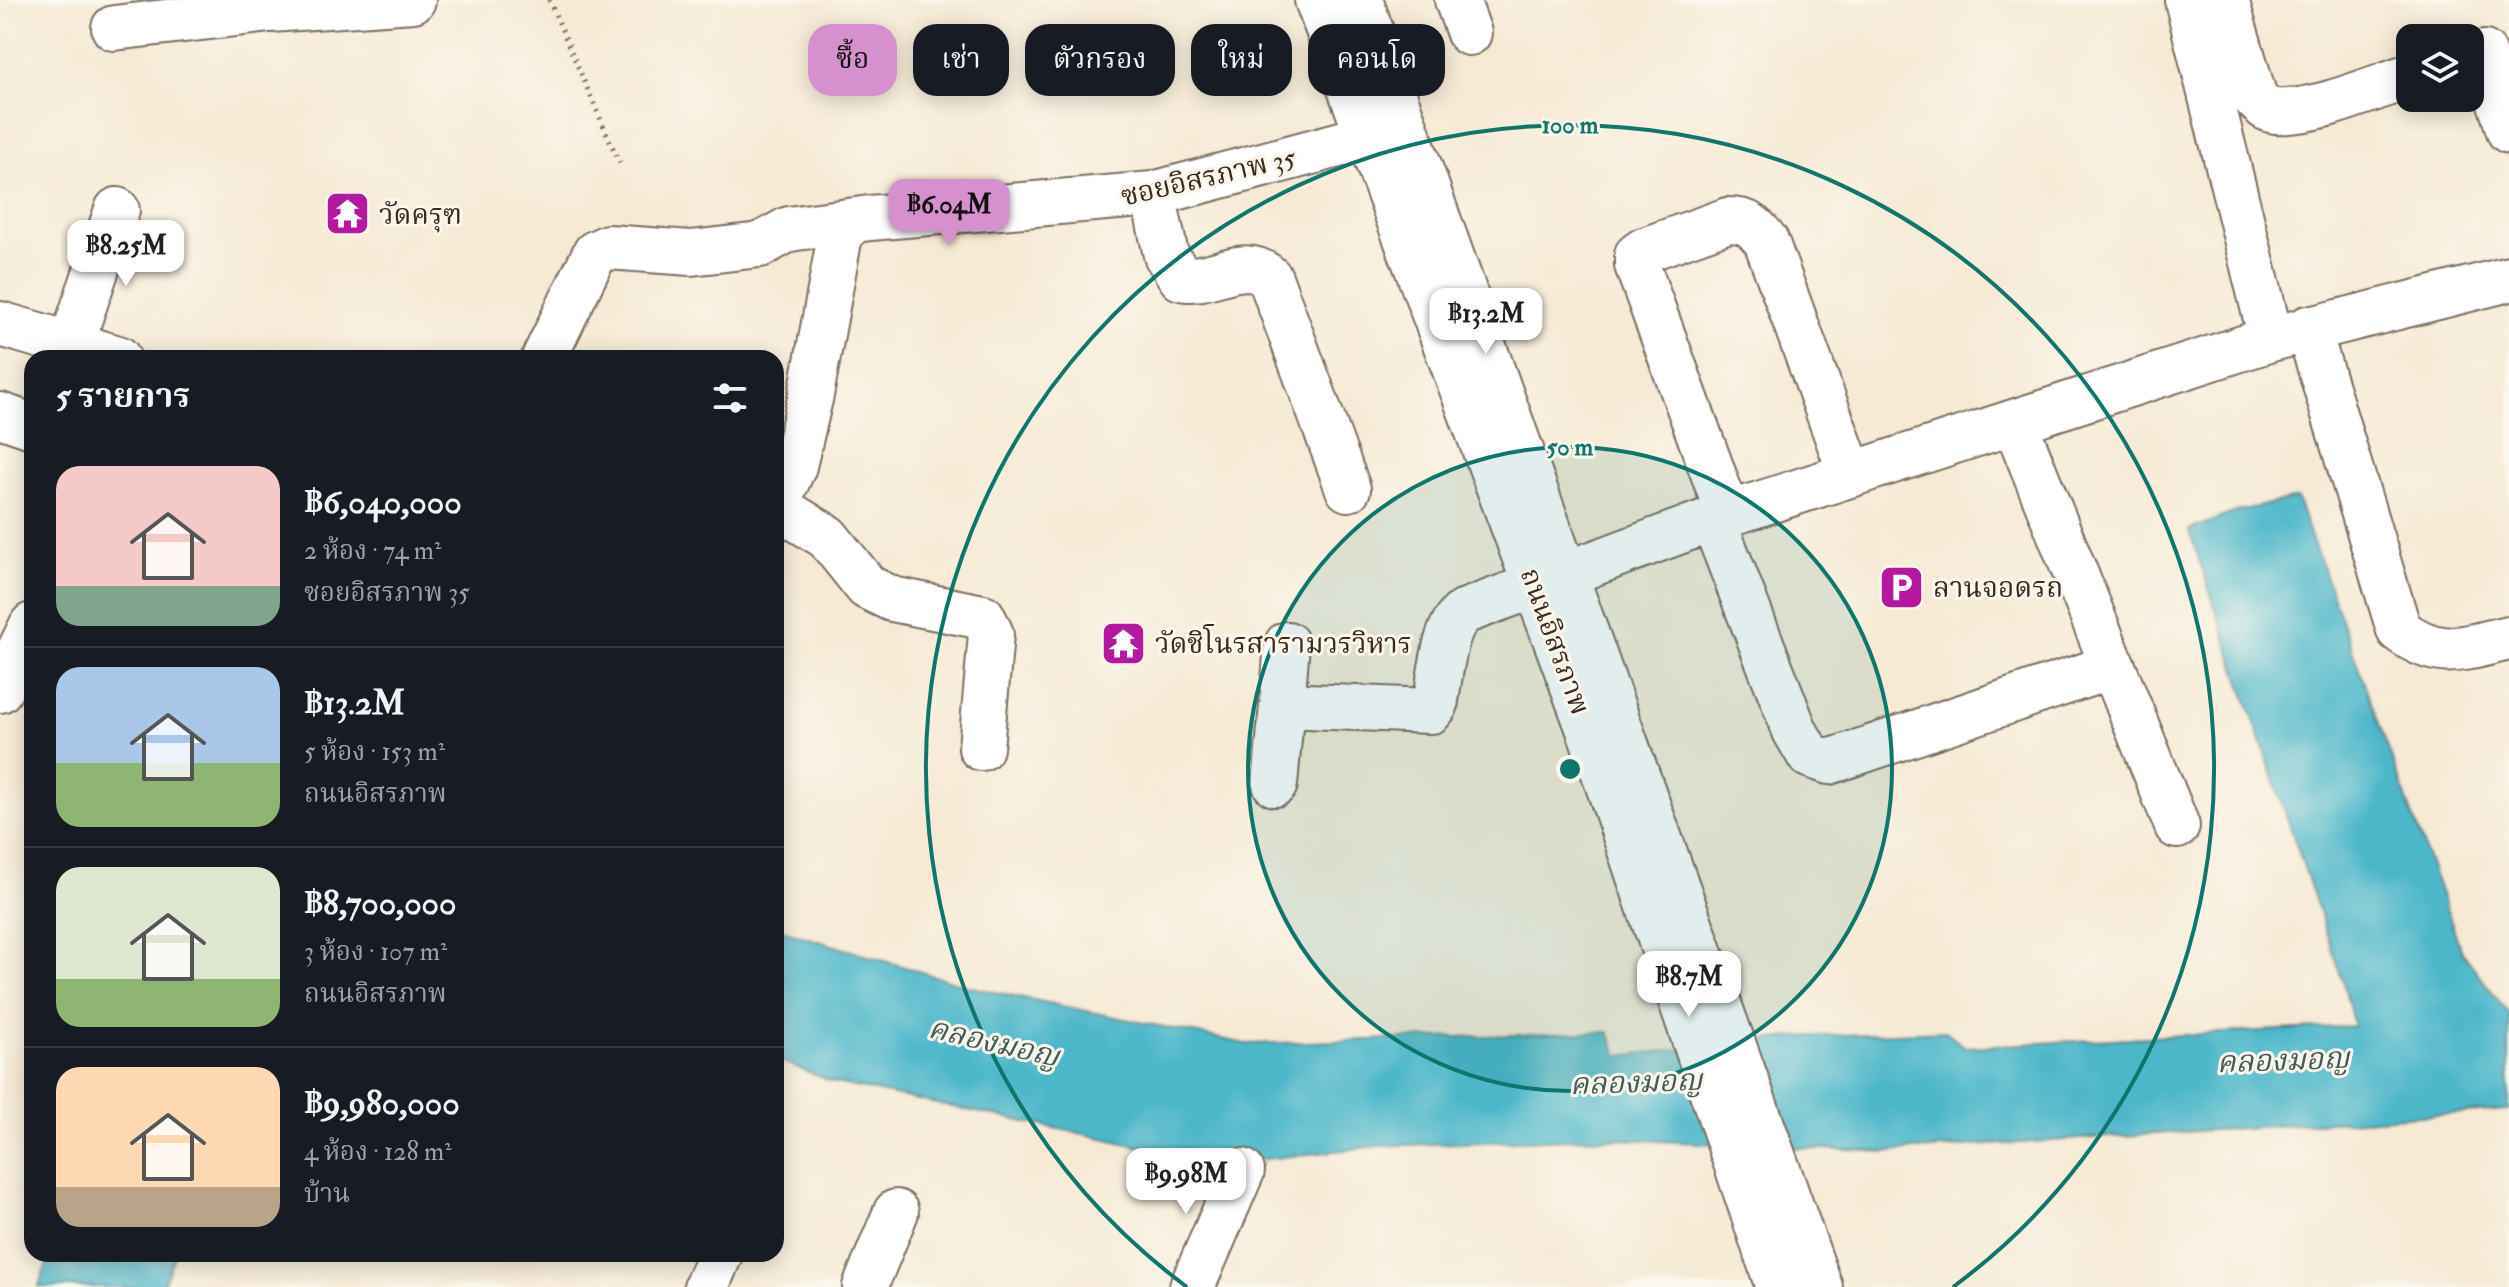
<!DOCTYPE html>
<html lang="th">
<head>
<meta charset="utf-8">
<style>
	body { margin:0; font-family:"IM FELL Double Pica","Noto Serif Thai",serif; background:#20242c; color:#f1f3f6; height:100vh; display:flex; flex-direction:column; font-size:30px; white-space:nowrap }
	* { box-sizing:border-box; margin:0 }
	p { font-size:26px; color:#9ea1a6 }
	.icon { flex:none; width:44px; height:44px; fill:none; stroke:currentColor; stroke-width:2; stroke-linecap:round; stroke-linejoin:round }
	.map { position:relative; flex:1; overflow:hidden }
	.sheet { position:absolute; left:24px; top:350px; width:760px; height:912px; display:flex; flex-direction:column; background:#171b24; border-radius:24px; box-shadow:0 4px 20px #0003 }
	.sheet>* { flex:none }
	.top-card { position:absolute; left:808px; top:24px; width:760px; height:72px; display:flex; gap:16px }
	.buttons { position:absolute; left:2396px; top:24px; display:grid; gap:16px }
	.buttons a { display:grid; place-items:center; width:88px; height:88px; border-radius:16px; background:#171b24; box-shadow:0 4px 20px #0003; font-size:40px }
	.price { position:absolute; translate:-50% -68px; padding:0 18px; border-radius:16px; background:#fff; color:#222; font-size:26px; line-height:52px; filter:drop-shadow(0 2px 4px #0008) }
	.price::after { content:''; position:absolute; left:50%; top:48px; width:24px; height:18px; margin-left:-12px; background:inherit; clip-path:polygon(0 0,100% 0,50% 100%) }
	.price.active { background:#d690ce; color:#111 }
	ul { padding:0; list-style:none }
	li { display:flex; align-items:center; gap:24px; height:200px; padding:0 32px }
	li+li { border-top:2px solid #363941 }
	li span { display:grid; place-items:center; flex:none; width:224px; height:160px; border-radius:24px; color:#555 }
	li>.icon { margin-inline-start:auto }
	span .icon { width:96px; height:96px; fill:#fffc; stroke-width:1 }
	li b { font-size:34px }
	h2 { display:flex; justify-content:space-between; align-items:center; height:96px; padding:0 32px; font-size:34px }
	.pill { padding:0 28px; border-radius:24px; background:#171b24; box-shadow:0 4px 20px #0003; font-size:28px; line-height:72px }
	.pill.active { background:#d690ce; color:#111 }
	.map>svg:first-child { display:block }
</style>
</head>
<body>
<div class="map">
<svg width="2509" height="1287" viewBox="0 0 2509 1287">
	<rect width="100%" height="100%" fill="#fbf7ec"/>
	<filter id="ink" filterUnits="userSpaceOnUse"><feTurbulence type="fractalNoise" baseFrequency=".0125" numOctaves="2"/><feDisplacementMap in="SourceGraphic" scale="16" xChannelSelector="R" yChannelSelector="G"/><feConvolveMatrix kernelMatrix="1 2 1 2 8 2 1 2 1" color-interpolation-filters="sRGB"/></filter>
	<filter id="wash" filterUnits="userSpaceOnUse"><feTurbulence type="fractalNoise" baseFrequency=".006" numOctaves="4" result="noise"/><feDisplacementMap in="SourceGraphic" scale="32" xChannelSelector="R" yChannelSelector="G"/><feGaussianBlur stdDeviation="1.8" result="paint"/><feColorMatrix in="noise" values="0 0 0 0 0 0 0 0 0 0 0 0 0 0 0 0 0 1.4 0 .05"/><feComposite in="paint" operator="in"/></filter>
	<g filter="url(#wash)">
		<rect width="100%" height="100%" fill="#f6ead5"/>
		<!-- water -->
		<path fill="#4db7ca" stroke="#447074" stroke-width="2" d="M2297,498L2462,952L2509,1014V1110L1886,1152L1597,1138L1378,1146L1214,1165L1103,1138L835,1083L776,1059V928L971,987L1246,1044L1609,1032L1618,1056L1790,1037L1946,1031L1965,1047L2354,1026L2343,982L2189,530L2238,511Z
			M51,1254H175L162,1287H38Z"/>
	</g>
	<g filter="url(#ink)">
		<g fill="none" stroke-linecap="round" stroke-linejoin="round">
			<defs>
				<path id="minor" d="M1457,0L1469,33
					M2187,0L2271,339
					M2226,0L2255,98C2262,105 2266,110 2276,111C2315,114 2372,88 2410,76
					M114,28L270,10L413,0
					M2484,53L2509,131
					M1153,194L1166,255L1181,278C1212,285 1243,253 1270,278L1348,489
					M0,324L118,358
					M2308,328L2399,630C2441,661 2462,648 2509,638
					M71,344L117,210
					M544,358L595,253L608,247L691,253L760,245L789,229L870,218L1153,194L1368,137
					M0,415L32,426
					M2015,423L2177,826
					M776,506L827,537L867,587L892,599L983,617L991,634L981,748
					M776,506L794,466L811,395L840,235L851,222
					M1728,514L1637,265V255L1644,250L1728,220C1748,220 1754,226 1766,241L1851,475
					M1713,519L1795,731L1809,755L1829,762L2113,666
					M1287,644L1282,705L1431,711L1435,706C1440,681 1443,623 1466,611L1713,519L2271,339L2509,279
					M0,690L32,625
					M1275,784L1282,705
					M706,1287L720,1254
					M865,1287L896,1212
					M1192,1287L1242,1171"/>
				<path id="major" d="M1317,0L1591,735L1778,1287
					M1360,0L1820,1287"/>
			</defs>
			<!-- minor casing -->
			<use href="#minor" stroke="#7c6d5e" stroke-width="48"/>
			<!-- major casing -->
			<use href="#major" stroke="#7c6d5e" stroke-width="48"/>
			<!-- path -->
			<path stroke="#7c6d5e" stroke-width="5" stroke-dasharray="2 6" stroke-linecap="butt" d="M549,0L620,164"/>
			<!-- minor -->
			<use href="#minor" stroke="#fff" stroke-width="44"/>
			<!-- major -->
			<use href="#major" stroke="#fff" stroke-width="44"/>
		</g>
	</g>
	<!-- distance rings -->
	<circle cx="1570" cy="769" r="322" fill="#0f766e" fill-opacity=".12"/>
	<g fill="none" stroke="#0f766e" stroke-width="4">
		<circle cx="1570" cy="769" r="322"/>
		<path d="M1187 1287A644 644 0 1 1 1953 1287"/>
	</g>
	<!-- icons -->
	<defs>
		<symbol id="temple-square" viewBox="-11 -11 22 22"><rect x="-9" y="-9" width="18" height="18" rx="4" fill="#b5179e" stroke="#fbf7ec"/><path d="M0-6L5-2H3V0L6.5 2.5H4V6H1.5V3h-3V6H-4V2.5H-6.5L-3 0V-2H-5Z" fill="#fff"/></symbol>
		<symbol id="parking-square" viewBox="-11 -11 22 22"><rect x="-9" y="-9" width="18" height="18" rx="4" fill="#b5179e" stroke="#fbf7ec"/><path d="M-3.5-5.5H1a3.5 3.5 0 0 1 0 7H-1V5.5H-3.5ZM-1-3.4V-.6H.8a1.4 1.4 0 0 0 0-2.8Z" fill="#fff"/></symbol>
	</defs>
	<g fill-rule="evenodd">
		<use href="#temple-square" x="322" y="188" width="51" height="51"/>
		<use href="#parking-square" x="1876" y="562" width="51" height="51"/>
		<use href="#temple-square" x="1098" y="618" width="51" height="51"/>
	</g>
	<g text-anchor="middle" stroke-width="6" stroke-linejoin="round" paint-order="stroke">
		<!-- street labels -->
		<g font-size="28" fill="#3b2a1e" stroke="#fbf7ec">
			<text transform="translate(1208 176) rotate(-13)" y="10">ซอยอิสรภาพ 35</text>
			<text transform="translate(1556 641) rotate(70)" y="10">ถนนอิสรภาพ</text>
		</g>
		<!-- poi labels -->
		<g font-size="28" fill="#3b2a1e" stroke="#fbf7ec" text-anchor="start">
			<text x="379" y="224">วัดครุฑ</text>
			<text x="1933" y="597">ลานจอดรถ</text>
			<text x="1155" y="653">วัดชิโนรสารามวรวิหาร</text>
		</g>
		<!-- water labels -->
		<g font-size="30" font-style="italic" fill="#415b5a" stroke="#fbf7ec">
			<text transform="translate(994 1042) rotate(13)" y="10">คลองมอญ</text>
			<text transform="translate(2283 1060) rotate(-2)" y="10">คลองมอญ</text>
			<text transform="translate(1636 1082) rotate(-2)" y="10">คลองมอญ</text>
		</g>
	</g>
	<circle cx="1570" cy="769" r="12" fill="#0f766e" stroke="#fbf7ec" stroke-width="4"/>
	<g font-size="24" text-anchor="middle" font-weight="bold" fill="#0f766e" stroke="#fbf7ec" stroke-width="6" stroke-linejoin="round" paint-order="stroke">
		<text x="1570" y="133">100 m</text>
		<text x="1570" y="455">50 m</text>
	</g>
</svg>
<div class="buttons">
<a><svg class="icon" aria-label="layers" viewBox="0 0 24 24"><path d="M12 4l9 5-9 5-9-5zM3 14l9 5 9-5"/></svg></a>
</div>
<b class="price active" style="left:949px;top:247px">฿6.04M</b>
<b class="price" style="left:126px;top:288px">฿8.25M</b>
<b class="price" style="left:1486px;top:356px">฿13.2M</b>
<b class="price" style="left:1689px;top:1019px">฿8.7M</b>
<b class="price" style="left:1186px;top:1216px">฿9.98M</b>
<div class="top-card">
<a class="pill active">ซื้อ</a>
<a class="pill">เช่า</a>
<a class="pill">ตัวกรอง</a>
<a class="pill">ใหม่</a>
<a class="pill">คอนโด</a>
</div>
<section class="sheet">
<h2>5 รายการ<svg class="icon" aria-label="filters" viewBox="0 0 24 24"><path d="M4 7h16M4 17h16"/><circle cx="9" cy="7" r="2"/><circle cx="15" cy="17" r="2"/></svg></h2>
<ul>
<li><span style="background:linear-gradient(#f6c9c9 75%,#7fa58c 0)"><svg class="icon" aria-label="home" viewBox="0 0 24 24"><path d="M3 11l9-7 9 7M6 9v11h12V9"/></svg></span><div><b>฿6,040,000</b><p>2 ห้อง · 74 m²</p><p>ซอยอิสรภาพ 35</p></div></li>
<li><span style="background:linear-gradient(#a9c7e8 60%,#8fb573 0)"><svg class="icon" aria-label="home" viewBox="0 0 24 24"><path d="M3 11l9-7 9 7M6 9v11h12V9"/></svg></span><div><b>฿13.2M</b><p>5 ห้อง · 153 m²</p><p>ถนนอิสรภาพ</p></div></li>
<li><span style="background:linear-gradient(#dfe7d0 70%,#8fb573 0)"><svg class="icon" aria-label="home" viewBox="0 0 24 24"><path d="M3 11l9-7 9 7M6 9v11h12V9"/></svg></span><div><b>฿8,700,000</b><p>3 ห้อง · 107 m²</p><p>ถนนอิสรภาพ</p></div></li>
<li><span style="background:linear-gradient(#ffd9b3 75%,#b9a48a 0)"><svg class="icon" aria-label="home" viewBox="0 0 24 24"><path d="M3 11l9-7 9 7M6 9v11h12V9"/></svg></span><div><b>฿9,980,000</b><p>4 ห้อง · 128 m²</p><p>บ้าน</p></div></li>
</ul>
</section>
</div>
</body>
</html>
